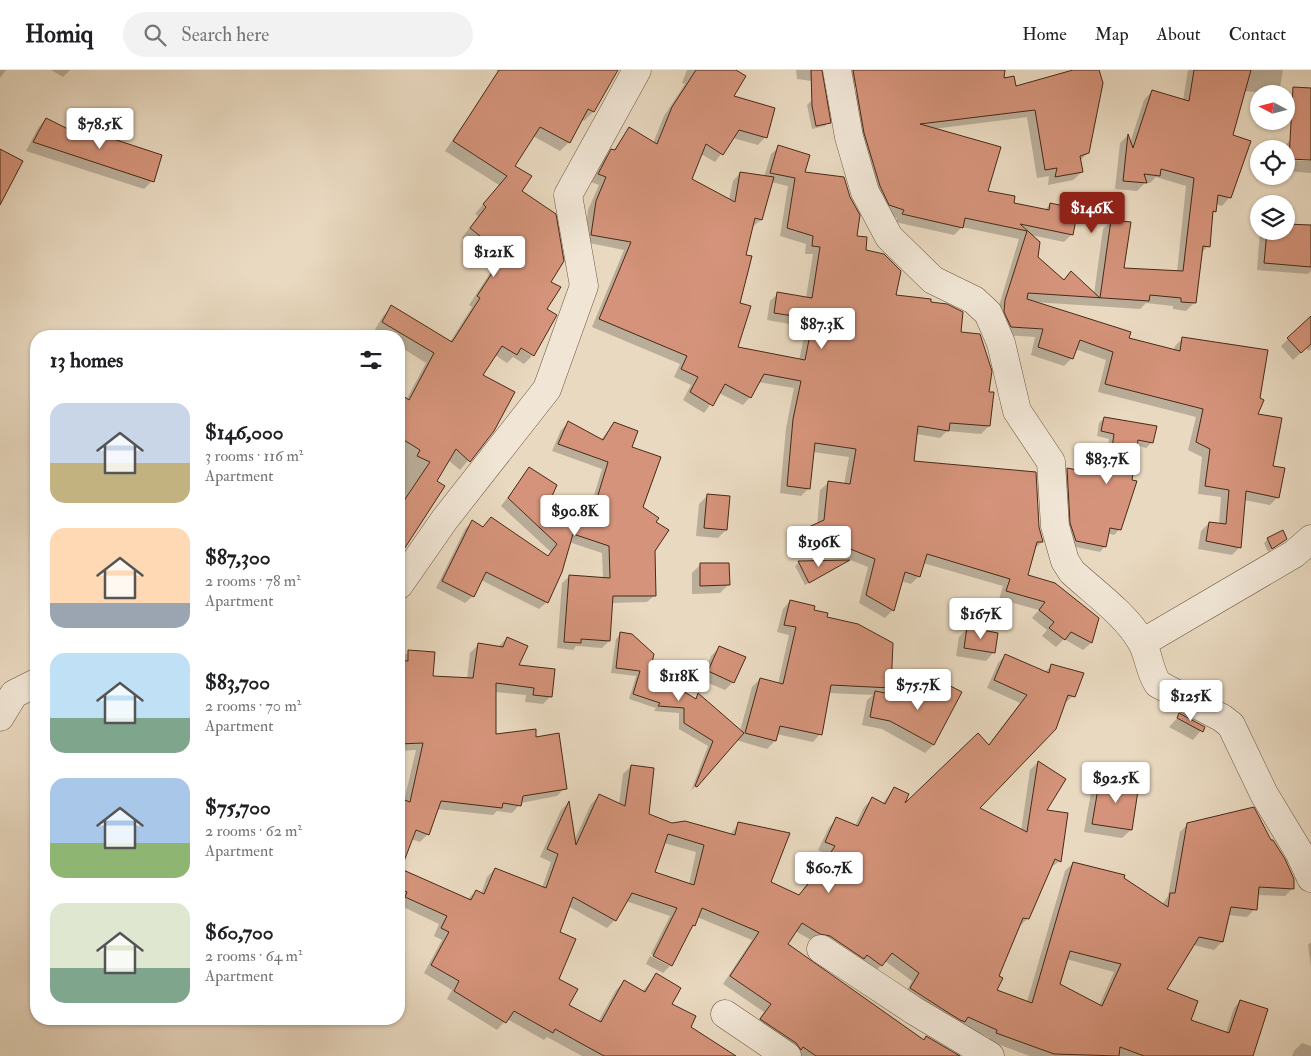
<!DOCTYPE html>
<html lang="en">
<head>
<meta charset="utf-8">
<style>
	body { margin:0; font-family:"IM FELL Double Pica",serif; background:#f2f2f2; color:#202124; height:100vh; display:flex; flex-direction:column; font-size:19px; white-space:nowrap }
	* { box-sizing:border-box; margin:0 }
	p { font-size:16px; color:#757577 }
	.icon { flex:none; width:28px; height:28px; fill:none; stroke:currentColor; stroke-width:2; stroke-linecap:round; stroke-linejoin:round }
	.map { position:relative; flex:1; overflow:hidden }
	.panel { position:absolute; left:30px; top:260px; width:375px; height:695px; display:flex; flex-direction:column; background:#fff; border-radius:20px; box-shadow:0 1px 4px #0004 }
	.panel>* { flex:none }
	.needle { width:32px; rotate:277deg }
	.buttons { position:absolute; left:1250px; top:15px; display:grid; gap:10px }
	.buttons a { display:grid; place-items:center; width:45px; height:45px; border-radius:50%; background:#fff; box-shadow:0 1px 4px #0004; font-size:25px }
	.price { position:absolute; translate:-50% -42px; padding:0 11px; border-radius:5px; background:#fff; color:#222; font-size:16px; line-height:32px; filter:drop-shadow(0 1px 2px #0008) }
	.price::after { content:''; position:absolute; left:50%; top:30px; width:15px; height:11px; margin-left:-8px; background:inherit; clip-path:polygon(0 0,100% 0,50% 100%) }
	.price.on { background:#8f2418; color:#fff }
	ul { padding:0; list-style:none }
	li { display:flex; align-items:center; gap:15px; height:125px; padding:0 20px }
	li span { display:grid; place-items:center; flex:none; width:140px; height:100px; border-radius:15px; color:#555 }
	li>.icon { margin-inline-start:auto }
	span .icon { width:60px; height:60px; fill:#fffc; stroke-width:1 }
	li b { font-size:21px }
	h2 { display:flex; justify-content:space-between; align-items:center; height:60px; padding:0 20px; font-size:21px }
	header { display:flex; align-items:center; gap:30px; box-sizing:border-box; height:70px; padding:0 25px; background:#fff; border-bottom:1px solid #e0e0e0 }
	header strong { font-size:24px }
	nav { display:flex; gap:28px; margin-inline-start:auto; font-size:18px }
	.search { width:350px; height:45px; background:#f2f2f2; display:flex; align-items:center; gap:12px; box-sizing:border-box; padding:0 18px; border-radius:28px; color:#757577; font-size:19px }
	.map>svg:first-child { display:block }
</style>
</head>
<body>
<header>
<strong>Homiq</strong>
<div class="search"><svg class="icon" aria-label="search" viewBox="0 0 24 24"><circle cx="10" cy="10" r="6"/><path d="M15 15l6 6"/></svg>Search here</div>
<nav><a>Home</a><a>Map</a><a>About</a><a>Contact</a></nav>
</header>
<div class="map">
<svg width="1311" height="986" viewBox="0 0 1311 986">
	<rect width="100%" height="100%" fill="#e9d9c0"/>
	<filter id="stains"><feTurbulence type="fractalNoise" baseFrequency=".004" numOctaves="4"/><feColorMatrix values="0 0 0 0 .2 0 0 0 0 .09 0 0 0 0 .02 0 0 0 .5 -.17"/></filter>
	<radialGradient id="worn" r=".72"><stop offset=".6" stop-color="#630" stop-opacity="0"/><stop offset="1" stop-color="#630" stop-opacity=".3"/></radialGradient>
	<!-- shadow -->
	<path fill="#0003" fill-rule="evenodd" d="M0,0H6L0,8Z
		M51,0H70L63,7Z
		M495,0H617L593,42L584,51L581,49L569,72L560,81L533,66L513,96L549,212L546,240L533,285L516,275L532,286L524,294L513,287L507,293L495,285L482,306L493,361L460,400L448,390L435,411L443,417L399,484V334L404,329L406,330L426,293L399,276V266H382L374,261L383,246L392,237L450,272L472,237L469,235L496,194L462,168L478,146L475,144L499,115L445,81L499,2Z
		M687,0H734L732,27L765,67L758,75L733,68L715,92L701,84L690,109L729,130L733,111L740,103L764,107L771,84L779,77L856,167L895,226L930,233L960,263L988,323L989,356L981,364L947,361L940,368L916,364L913,392L1038,457L1042,472L1034,479L1026,506L1098,549L1091,573L1083,580L1064,569L1056,577L1042,566L1047,560L1032,548L1039,540L999,529L1003,516L923,493L919,506L911,514L901,511L893,540L885,548L859,533L868,497L825,480V478L796,468L803,461L817,455L820,420L828,413L844,414L849,387L813,382L809,418L801,426L780,423L786,358L794,318L758,312L750,327L743,335L719,323L704,343L683,330L691,315L674,307L680,294L592,257L624,180L584,172L588,140L599,115L591,112L604,88L613,81L630,58L653,73L664,46L685,14L682,13ZM771,112L788,116L780,166L806,174L805,184H813L806,228L777,224L770,231L767,250L806,257L799,291L736,278L738,233L745,186L752,157L761,150Z
		M796,0H821L812,11L797,9Z
		M842,0H979L1015,17L1078,0H1098L1088,82L1080,91L1082,102L1073,110L1048,115L1049,106L1037,108L1027,47L933,59L986,122L1012,134L1045,140L1050,134L1072,164L1064,172L1031,165L1036,187L1063,211L1094,224L1103,159L1111,151L1123,200L1177,202L1186,116L1156,107L1150,113H1145L1137,121L1115,119L1120,73L1127,66L1130,73L1144,30L1152,21L1183,30L1188,0H1283L1280,17L1274,24L1244,21L1232,66L1230,127L1222,136L1216,134L1215,141L1211,145L1208,176L1201,183L1194,233L1186,241L1173,239V236L1146,233L1140,239L1034,232L1128,269L1174,280L1175,276L1183,268L1256,344L1278,427L1270,435L1244,430L1240,477L1232,485L1198,479L1201,461L1209,453L1219,454L1221,427L1198,424L1202,387L1188,380L1196,347L1098,322L1106,290L1075,279L1072,288L1064,296L1031,285L1035,267L1003,265L998,239L1019,169L962,157L954,165L895,152L897,148L881,143L849,30L857,22L870,19L846,16Z
		M825,28L829,52L825,56L812,59L807,35L811,31Z
		M1311,36V103L1286,101V90L1310,91V89L1286,87V79H1282L1290,70Z
		M46,49L81,67L86,62L152,111L144,119L26,81L38,58Z
		M1286,137L1294,138L1292,155L1311,157V201L1308,204L1257,200L1260,161H1286Z
		M1311,247V279L1309,281L1306,278L1293,290L1281,276Z
		M1104,348L1155,357L1151,373L1146,378L1136,375L1120,459L1114,465L1107,463L1105,476L1100,482L1071,476L1062,404L1067,399L1104,407L1109,369L1097,366L1099,353Z
		M568,353L601,370L614,353L630,378L642,437L655,452V525L647,532L611,533L609,571L602,578L576,576L573,580L557,578L562,513L570,506L603,509L602,483L569,472L547,532L539,539L481,510L473,526L465,533L436,518L465,459L472,452L482,458L491,449L547,487L551,482L501,436L529,399L546,435L587,448L602,399L552,381L561,360Z
		M707,426L729,428L726,460L718,468L696,466L699,434Z
		M1268,469H1285L1268,482L1264,473Z
		M847,491L805,515L795,496L799,492Z
		M700,495L728,515L720,523L692,524V503Z
		M790,531L826,548L889,617L883,624L923,631L929,619L937,610L933,675L925,683L882,659L862,655L867,630L873,625L829,623L820,664L813,672L776,664L775,671L767,679L736,670L691,721L708,676L679,659V643L654,641L656,638L629,629L636,606L611,603L616,569L621,563L648,602L694,629L698,625L740,661L752,617L760,609L778,614L789,565L777,562L783,539Z
		M967,559L994,582L986,591L956,586L959,567Z
		M507,568L517,596L551,626L543,634L525,632L526,625L495,622L494,666L535,668L565,718L557,726L521,733L512,743L497,741L493,745L437,739L428,764L420,772L411,769L400,798L467,830L476,821L481,824L487,807L495,799L542,818L551,792L540,787L561,740L568,733L574,771L591,734L599,726L619,735L623,704L631,696L647,745L671,755L730,765L738,754L770,813L798,826L828,785L818,780L829,757L837,749L855,756L864,737L872,729L882,734L894,718L901,738L988,675L1020,633L987,618L998,593L1006,585L1044,603L1051,596L1073,626L1064,634L978,738L1021,761L1030,700L1038,692L1045,741L1060,791L1050,798L1028,848L1020,856L997,907L996,920L1027,932L1065,801L1073,793L1122,808L1162,835L1168,826L1180,762L1188,754L1293,818L1285,826L1257,825L1255,839L1247,847L1228,845L1222,872L1214,880L1193,875L1165,920L1185,963L1205,986H1030L989,971L990,968L903,927L912,911L885,891L873,904L795,861L786,874L923,971L957,986H792L753,958L764,942L723,914L752,870L697,847L671,895L663,903L646,894L650,886L670,896V893L651,884L670,846L626,831L615,850L607,858L568,836L558,863L557,909L567,935L598,952L616,920L624,912L642,922L656,905L670,934L689,957L733,986H582L547,967L544,970L507,949L497,960L447,929L452,920L424,903L442,870L434,866L439,854L399,835V731H404L416,680L399,681V583L406,584L409,582L432,607L467,609L470,583L478,575L499,576ZM664,773L696,782L689,815L654,803ZM1066,889L1114,902L1099,936L1059,914Z
		M720,577L733,612L725,620L701,610L711,586Z
		M1180,645L1204,657L1193,670L1169,657Z
		M1100,709L1131,760L1122,768L1084,762L1092,717Z
		M1311,872V897L1308,875Z
		M1240,931L1250,986H1236L1220,981L1234,938Z
		M1302,973L1311,976V986H1292L1294,981Z"/>
	<!-- building -->
	<path fill="#d4937a" stroke="#482a16" fill-rule="evenodd" d="M499,0H618L594,42L588,39L570,73L540,57L515,96L532,106L522,121L556,144L564,191L551,212L561,217L547,239L557,245L534,286L521,278L517,285L502,276L483,305L515,322L494,361L470,392L456,379L437,411L445,416L399,487V438L430,392L417,386L420,380L399,367V323L409,330L434,283L382,252L391,235L452,272L480,228L477,226L504,185L470,158L486,137L483,134L507,106L453,71Z
		M696,0H736L746,6L734,26L775,38L767,68L739,60L723,85L706,74L692,109L735,132L740,102L774,107L762,150L755,148L746,185L752,186L740,233L751,236L738,277L805,290L813,249L774,243L777,222L812,228L820,177L812,176L813,166L787,158L795,108L770,103L778,75L810,85L805,102L844,107L850,127L860,145L857,166L867,167L866,180L884,184L901,201L896,225L931,229V232L947,234L963,242L961,262L980,264L992,301L989,322H994L990,356L950,353L949,361L918,356L914,391L1036,402L1039,457L1043,472H1037L1028,505L1055,513L1099,548L1092,573L1071,562L1065,570L1049,558L1054,552L1039,540L1045,532L1006,521L1010,509L927,484L920,507L905,502L894,541L866,525L875,489L833,472V470L802,460L824,450L828,411L850,414L856,379L815,373L810,419L787,416L793,349L801,311L764,304L751,328L725,314L713,336L690,322L698,307L681,299L687,286L599,249L631,172L591,165L596,131L606,107L598,104L611,79L615,80L629,57L657,74L672,37Z
		M811,0H822L831,53L816,56L812,36Z
		M853,0H1005L1004,8L1014,6L1016,16L1073,0H1099L1103,13L1089,83L1080,86L1083,102L1055,107L1057,98L1045,100L1035,40L920,54L1001,77L988,121L1015,126L1014,133L1049,140L1050,133L1078,139L1073,165L1020,154L1040,172L1038,187L1064,210L1071,201L1100,228L1111,150L1131,152L1124,198L1183,201L1194,108L1161,99L1160,106L1144,104L1147,113L1123,111L1128,64L1133,78L1152,20L1189,31L1194,0H1251L1233,65L1251,71L1231,128L1218,125L1216,142L1213,141L1210,177L1203,176L1196,233L1181,232V228L1150,225L1149,231L1028,223L1027,229L1131,262L1129,268L1180,281L1182,267L1268,280L1260,328L1264,330L1258,344L1282,348L1273,396L1285,398L1279,428L1246,421L1241,478L1206,471L1209,452L1226,454L1229,420L1205,416L1210,379L1196,372L1203,339L1105,314L1113,282L1080,270L1073,289L1038,277L1043,259L1011,257L1004,242L1005,230L1027,161L965,148L963,158L902,144L904,140L889,135L880,116L864,63Z
		M1293,17L1311,18V90L1289,89Z
		M46,48L84,67L86,60L162,85L154,112L33,72Z
		M0,79L23,91L0,135Z
		M1286,154L1311,155V197L1264,193L1267,161H1286Z
		M1311,246V274L1301,283L1287,268Z
		M1104,347L1157,356L1153,373L1138,370L1132,410L1137,411L1121,460L1110,458L1106,477L1076,471L1070,453L1067,398L1108,406L1114,364L1101,361Z
		M568,351L603,370L614,352L638,361L632,377L661,387L643,437L659,448L656,452L669,460L655,481L656,526H613L610,571L581,569V573L564,572L569,505L610,508L609,476L573,464L562,502L548,533L486,502L474,527L442,511L472,450L483,457L491,447L548,486L557,474L508,428L529,397L557,415L548,435L591,448L608,392L558,374Z
		M707,424L730,426L727,460L704,458Z
		M1283,460L1287,469L1272,479L1267,468Z
		M850,490L809,513L798,491Z
		M700,493H729L730,515L700,516Z
		M790,530L815,536L814,540L828,543L827,547L858,554L893,573L891,618L831,615L822,665L780,656L776,671L745,663L760,608L783,614L796,557L784,555Z
		M967,557L998,563L995,583L964,578Z
		M620,562L632,564L654,584L650,601L696,629L698,623L744,663L697,717L695,716L713,671L684,653V638L658,636L660,633L633,624L640,601L616,598Z
		M507,567L528,576L519,595L555,599L552,627L533,625L534,618L496,613V664L536,659V667L559,663L567,719L523,726L521,736L503,733L502,738L441,731L429,765L416,760L401,799L471,830L476,820L484,824L495,798L546,818L558,784L547,779L569,731L576,775L599,724L625,736L631,695L654,698L649,744L672,753L685,751L735,765L738,752L790,763L771,812L799,825L820,799L835,776L825,772L836,747L858,756L872,727L885,734L894,717L909,724L905,733L978,663L989,675L1027,625L994,610L1005,584L1049,603L1051,594L1084,603L1075,627L1068,625L1056,659L980,738L1027,762L1038,691L1066,709L1047,740L1068,743L1061,792L1055,789L1029,849L1023,848L999,906L1003,908L997,920L1032,933L1073,792L1125,805L1124,808L1168,837L1170,823H1175L1187,753L1254,737L1271,770H1273L1285,789L1294,809V819L1259,817L1257,840L1231,837L1223,872L1199,867L1167,919L1198,931L1191,950L1229,963L1240,930L1268,939L1253,986H1144L1120,977L1119,986L1054,984L996,963L997,960L968,947L965,952L960,950L944,940L910,918L919,903L892,883L882,896L867,885L864,889L830,866L820,864L802,853L788,874L924,970L926,966L960,986H816L803,977L801,980L796,973L760,949L771,934L730,906L759,862L702,838L695,856L693,855L672,896L653,886L677,838L632,823L616,851L573,827L560,862L576,869L559,909L578,919L569,935L601,952L624,910L645,922L656,903L681,918L672,934L696,946L691,957L736,986H604L555,959L553,963L514,941L506,953L454,921L459,911L431,895L449,862L441,858L447,846L405,827L407,822L399,819V728L410,732L423,673L399,674V590L408,591V580L435,582L433,606L473,608L478,573L503,577ZM668,764L704,775L694,815L655,802ZM1070,881L1121,894L1102,936L1060,914Z
		M719,576L746,587L734,613L708,601Z
		M937,609L962,622L934,675L890,651L870,647L875,621L926,631Z
		M1179,643L1205,657L1203,662L1177,648Z
		M1100,707L1139,714L1132,760L1092,754Z"/>
	<g fill="none" stroke-linecap="round" stroke-linejoin="round">
		<defs>
			<path id="minor" d="M837,0L849,67L865,122L889,167L933,210L974,230L988,243L1001,273L1017,341L1051,392L1055,456L1065,491L1072,502C1095,523 1125,544 1141,571C1149,584 1149,601 1158,614L1222,648L1231,655L1264,724L1299,782L1311,808
				M399,515L445,449L547,319L584,216L568,125L637,0
				M1142,573L1294,484L1311,469
				M0,647L14,624L36,613
				M821,879L913,940L990,986
				M725,944L787,986"/>
		</defs>
		<!-- minor casing -->
		<use href="#minor" stroke="#705640" stroke-width="29"/>
		<!-- minor -->
		<use href="#minor" stroke="#f1e6d6" stroke-width="28"/>
	</g>
	<rect width="100%" height="100%" filter="url(#stains)"/>
	<rect width="100%" height="100%" fill="url(#worn)"/>
</svg>
<div class="buttons">
<a><svg class="needle" viewBox="-14 -14 28 28"><path d="M0-13l5 13h-10z" fill="#e53935"/><path d="M0 13l5-13h-10z" fill="#757577"/></svg></a>
<a><svg class="icon" aria-label="locate" viewBox="0 0 24 24"><circle cx="12" cy="12" r="6"/><path d="M12 2v4M12 18v4M2 12h4M18 12h4"/></svg></a>
<a><svg class="icon" aria-label="layers" viewBox="0 0 24 24"><path d="M12 4l9 5-9 5-9-5zM3 14l9 5 9-5"/></svg></a>
</div>
<b class="price" style="left:100px;top:80px">$78.5K</b>
<b class="price on" style="left:1092px;top:164px">$146K</b>
<b class="price" style="left:494px;top:208px">$121K</b>
<b class="price" style="left:822px;top:280px">$87.3K</b>
<b class="price" style="left:1107px;top:415px">$83.7K</b>
<b class="price" style="left:575px;top:467px">$90.8K</b>
<b class="price" style="left:819px;top:498px">$196K</b>
<b class="price" style="left:981px;top:570px">$167K</b>
<b class="price" style="left:679px;top:632px">$118K</b>
<b class="price" style="left:918px;top:641px">$75.7K</b>
<b class="price" style="left:1191px;top:652px">$125K</b>
<b class="price" style="left:1116px;top:734px">$92.5K</b>
<b class="price" style="left:829px;top:824px">$60.7K</b>
<section class="panel">
<h2>13 homes<svg class="icon" aria-label="filters" viewBox="0 0 24 24"><path d="M4 7h16M4 17h16"/><circle cx="9" cy="7" r="2"/><circle cx="15" cy="17" r="2"/></svg></h2>
<ul>
<li><span style="background:linear-gradient(#c9d6e8 60%,#c2b280 0)"><svg class="icon" aria-label="home" viewBox="0 0 24 24"><path d="M3 11l9-7 9 7M6 9v11h12V9"/></svg></span><div><b>$146,000</b><p>3 rooms · 116 m²</p><p>Apartment</p></div></li>
<li><span style="background:linear-gradient(#ffd9b3 75%,#9aa5b1 0)"><svg class="icon" aria-label="home" viewBox="0 0 24 24"><path d="M3 11l9-7 9 7M6 9v11h12V9"/></svg></span><div><b>$87,300</b><p>2 rooms · 78 m²</p><p>Apartment</p></div></li>
<li><span style="background:linear-gradient(#bfe0f5 65%,#7fa58c 0)"><svg class="icon" aria-label="home" viewBox="0 0 24 24"><path d="M3 11l9-7 9 7M6 9v11h12V9"/></svg></span><div><b>$83,700</b><p>2 rooms · 70 m²</p><p>Apartment</p></div></li>
<li><span style="background:linear-gradient(#a9c7e8 65%,#8fb573 0)"><svg class="icon" aria-label="home" viewBox="0 0 24 24"><path d="M3 11l9-7 9 7M6 9v11h12V9"/></svg></span><div><b>$75,700</b><p>2 rooms · 62 m²</p><p>Apartment</p></div></li>
<li><span style="background:linear-gradient(#dfe7d0 65%,#7fa58c 0)"><svg class="icon" aria-label="home" viewBox="0 0 24 24"><path d="M3 11l9-7 9 7M6 9v11h12V9"/></svg></span><div><b>$60,700</b><p>2 rooms · 64 m²</p><p>Apartment</p></div></li>
</ul>
</section>
</div>
</body>
</html>
